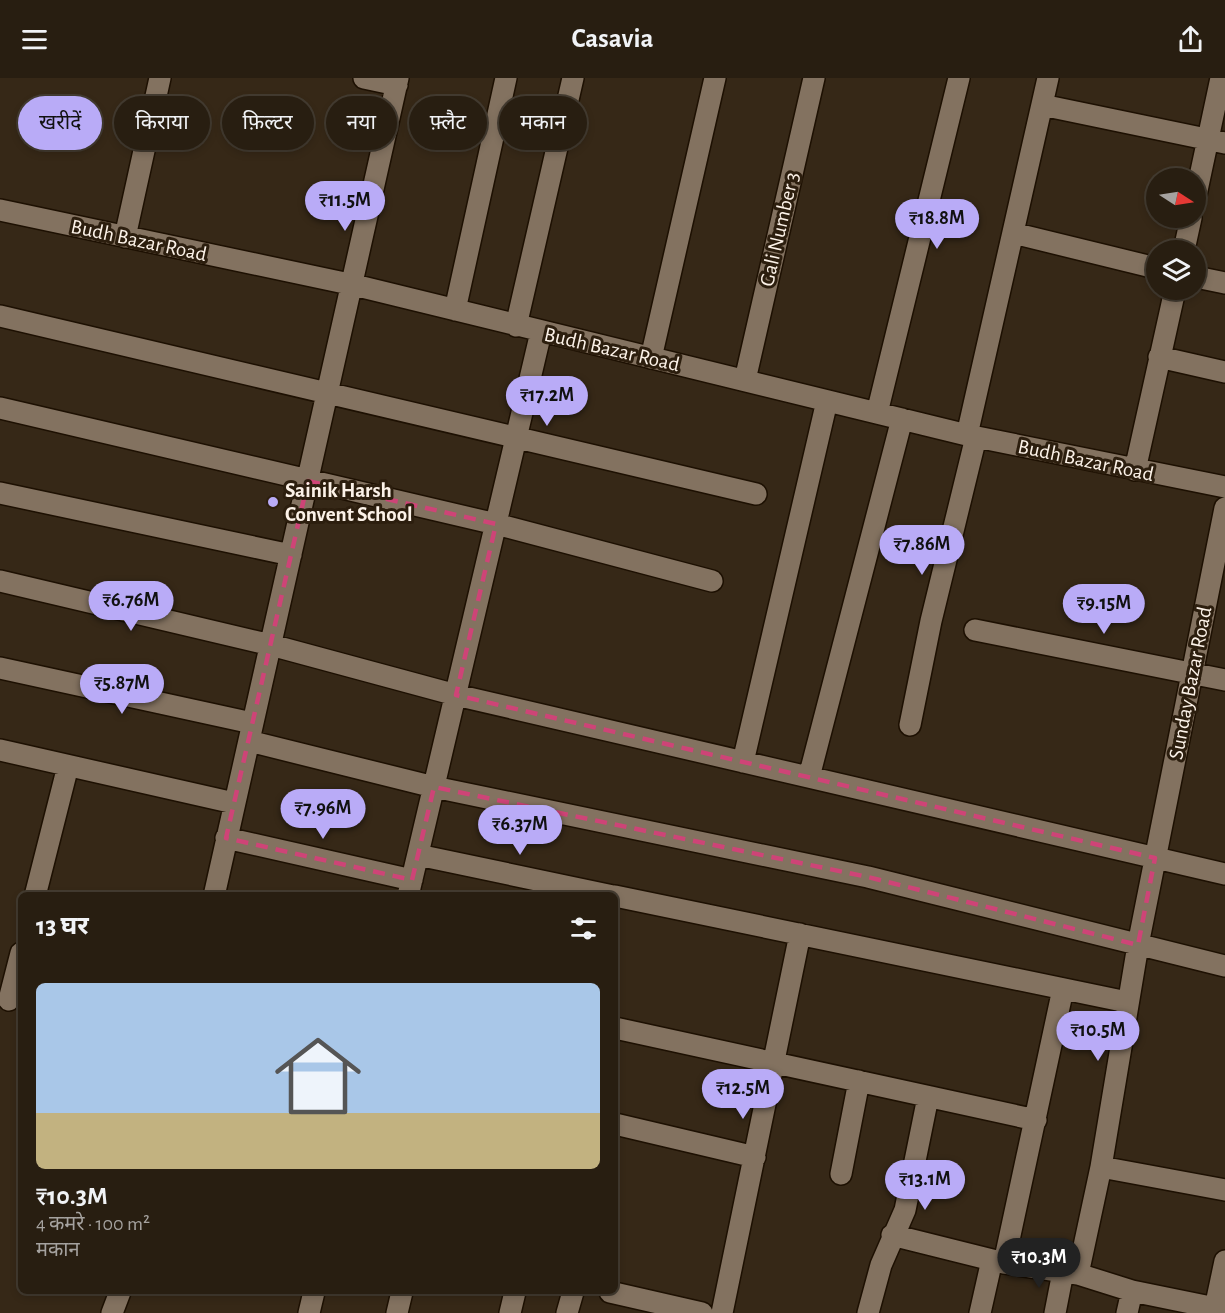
<!DOCTYPE html>
<html lang="hi">
<head>
<meta charset="utf-8">
<style>
	body { margin:0; font-family:"Alegreya Sans","Noto Sans Devanagari",sans-serif; background:#342b1f; color:#f1f3f6; height:100vh; display:flex; flex-direction:column; font-size:22px; white-space:nowrap }
	* { box-sizing:border-box; margin:0 }
	p { font-size:20px; color:#a5a29f }
	.icon { flex:none; width:33px; height:33px; fill:none; stroke:currentColor; stroke-width:2; stroke-linecap:round; stroke-linejoin:round }
	.map { position:relative; flex:1; overflow:hidden }
	.sheet { position:absolute; left:18px; top:814px; width:600px; height:402px; display:flex; flex-direction:column; background:#281e11; border-radius:9px; box-shadow:0 3px 9px #0003,0 0 0 2px #443c31 }
	.sheet>* { flex:none }
	.banner { position:absolute; left:18px; top:18px; width:600px; height:54px; display:flex; gap:12px }
	.needle { width:39px; rotate:102deg }
	.tools { position:absolute; left:1146px; top:90px; display:grid; gap:12px }
	.tools a { display:grid; place-items:center; width:60px; height:60px; border-radius:50%; background:#281e11; box-shadow:0 3px 9px #0003,0 0 0 2px #443c31; font-size:30px }
	.price { position:absolute; translate:-50% -51px; padding:0 14px; border-radius:21px; background:#b9abf7; color:#111; font-size:20px; line-height:39px; filter:drop-shadow(0 2px 3px #0008) }
	.price::after { content:''; position:absolute; left:50%; top:36px; width:18px; height:14px; margin-left:-9px; background:inherit; clip-path:polygon(0 0,100% 0,50% 100%) }
	.price.on { background:#222; color:#fff }
	ul { padding:0; list-style:none }
	li { display:grid; align-content:center; gap:12px; height:318px; padding:0 18px }
	li span { display:grid; place-items:center; height:186px; border-radius:9px; color:#555 }
	li>.icon { margin-inline-start:auto }
	span .icon { width:108px; height:108px; fill:#fffc; stroke-width:1 }
	li b { font-size:26px }
	h2 { display:flex; justify-content:space-between; align-items:center; height:72px; padding:0 18px; font-size:26px }
	.tag { padding:0 21px; border-radius:27px; background:#281e11; box-shadow:0 3px 9px #0003,0 0 0 2px #443c31; font-size:21px; line-height:54px }
	.tag.on { background:#b9abf7; color:#111 }
	header { display:flex; justify-content:space-between; align-items:center; height:78px; padding:0 18px; background:#281e11; font-size:27px; font-weight:700 }
	.map>svg:first-child { display:block }
</style>
</head>
<body>
<header><svg class="icon" aria-label="menu" viewBox="0 0 24 24"><path d="M4 6h16M4 12h16M4 18h16"/></svg>Casavia<svg class="icon" aria-label="share" viewBox="0 0 24 24"><path d="M12 15V3M7 8l5-5 5 5M5 13v7h14v-7"/></svg></header>
<div class="map">
<svg width="1225" height="1235" viewBox="0 0 1225 1235">
	<rect width="100%" height="100%" fill="#362817"/>
	<g fill="none" stroke-linecap="round" stroke-linejoin="round">
		<defs>
			<path id="minor" d="M364,0L397,7
				M1042,27L1225,65
				M1196,117L1221,0
				M0,132L354,207L967,357L1225,409
				M1013,155L1156,190
				M125,159L160,0
				M1184,172L1191,140
				M1196,199L1225,205
				M455,232L506,0
				M0,238L756,416
				M516,248L573,0
				M1159,279L1225,294
				M651,280L715,0
				M745,302L814,0
				M0,330L496,446L712,503
				M877,335L959,0
				M967,357L1048,0
				M1135,392L1175,212
				M0,415L291,477
				M0,503L271,567L456,617L1225,796
				M975,552L1225,602
				M0,590L252,645
				M910,647L931,543L976,359
				M249,663L434,709L868,799L1225,888
				M0,672L234,725
				M743,684L827,323
				M809,699L902,341
				M226,760L412,802
				M418,777L613,818
				M35,818L68,688
				M214,818L398,0
				M408,818L541,254
				M615,818L1127,924
				M9,922L21,875
				M615,950L1036,1042
				M615,1046L755,1079
				M1101,1089L1225,1112
				M841,1096L859,1003
				M892,1157L1004,1185L1078,1196L1132,1213L1225,1232
				M1004,1185L1063,911
				M1078,1196L1101,1089L1138,867L1225,430
				M610,1214L702,1235
				M112,1235L120,1214
				M309,1235L314,1214
				M397,1235L402,1214
				M510,1235L515,1214
				M567,1235L573,1214
				M722,1235L800,856
				M868,1235L881,1187L905,1132L928,1019
				M980,1235L992,1182
				M1055,1235L1063,1194
				M1127,1235L1132,1213
				M1214,1235L1225,1183"/>
		</defs>
		<!-- minor casing -->
		<use href="#minor" stroke="#1d1002" stroke-width="24"/>
		<!-- minor -->
		<use href="#minor" stroke="#837260" stroke-width="21"/>
	</g>
	<!-- marked area -->
	<path fill="none" stroke="#ce4477" stroke-width="4.5" stroke-dasharray="12 8" stroke-linejoin="round" d="M308,403L496,446L456,617L1155,780L1138,867L868,799L434,709L412,802L226,760Z"/>
	<!-- markers -->
	<circle fill="#b9abf7" stroke="#2c1e0e" stroke-width="2" cx="273" cy="424" r="6"/>
	<g text-anchor="middle" stroke-width="6" stroke-linejoin="round" paint-order="stroke">
		<!-- street labels -->
		<g font-size="21" fill="#fcf2e8" stroke="#2c1e0e">
			<text transform="translate(779 151) rotate(-77)" y="7">Gali Number 3</text>
			<text transform="translate(139 162) rotate(12)" y="7">Budh Bazar Road</text>
			<text transform="translate(612 271) rotate(13)" y="7">Budh Bazar Road</text>
			<text transform="translate(1086 382) rotate(12)" y="7">Budh Bazar Road</text>
			<text transform="translate(1190 605) rotate(-79)" y="7">Sunday Bazar Road</text>
		</g>
		<!-- poi labels -->
		<g font-size="21" font-weight="bold" fill="#fcf2e8" stroke="#2c1e0e" text-anchor="start">
			<text x="285" y="419">Sainik Harsh<tspan x="285" dy="24">Convent School</tspan></text>
		</g>
	</g>
</svg>
<div class="tools">
<a><svg class="needle" viewBox="-14 -14 28 28"><path d="M0-13l5 13h-10z" fill="#e53935"/><path d="M0 13l5-13h-10z" fill="#a5a29f"/></svg></a>
<a><svg class="icon" aria-label="layers" viewBox="0 0 24 24"><path d="M12 4l9 5-9 5-9-5zM3 14l9 5 9-5"/></svg></a>
</div>
<b class="price" style="left:345px;top:154px">₹11.5M</b>
<b class="price" style="left:937px;top:172px">₹18.8M</b>
<b class="price" style="left:547px;top:349px">₹17.2M</b>
<b class="price" style="left:922px;top:498px">₹7.86M</b>
<b class="price" style="left:131px;top:554px">₹6.76M</b>
<b class="price" style="left:1104px;top:557px">₹9.15M</b>
<b class="price" style="left:122px;top:637px">₹5.87M</b>
<b class="price" style="left:323px;top:762px">₹7.96M</b>
<b class="price" style="left:520px;top:778px">₹6.37M</b>
<b class="price" style="left:1098px;top:984px">₹10.5M</b>
<b class="price" style="left:743px;top:1042px">₹12.5M</b>
<b class="price" style="left:925px;top:1133px">₹13.1M</b>
<b class="price on" style="left:1039px;top:1211px">₹10.3M</b>
<div class="banner">
<a class="tag on">खरीदें</a>
<a class="tag">किराया</a>
<a class="tag">फ़िल्टर</a>
<a class="tag">नया</a>
<a class="tag">फ़्लैट</a>
<a class="tag">मकान</a>
</div>
<section class="sheet">
<h2>13 घर<svg class="icon" aria-label="filters" viewBox="0 0 24 24"><path d="M4 7h16M4 17h16"/><circle cx="9" cy="7" r="2"/><circle cx="15" cy="17" r="2"/></svg></h2>
<ul>
<li><span style="background:linear-gradient(#a9c7e8 70%,#c2b280 0)"><svg class="icon" aria-label="home" viewBox="0 0 24 24"><path d="M3 11l9-7 9 7M6 9v11h12V9"/></svg></span><div><b>₹10.3M</b><p>4 कमरे · 100 m²</p><p>मकान</p></div></li>
</ul>
</section>
</div>
</body>
</html>
